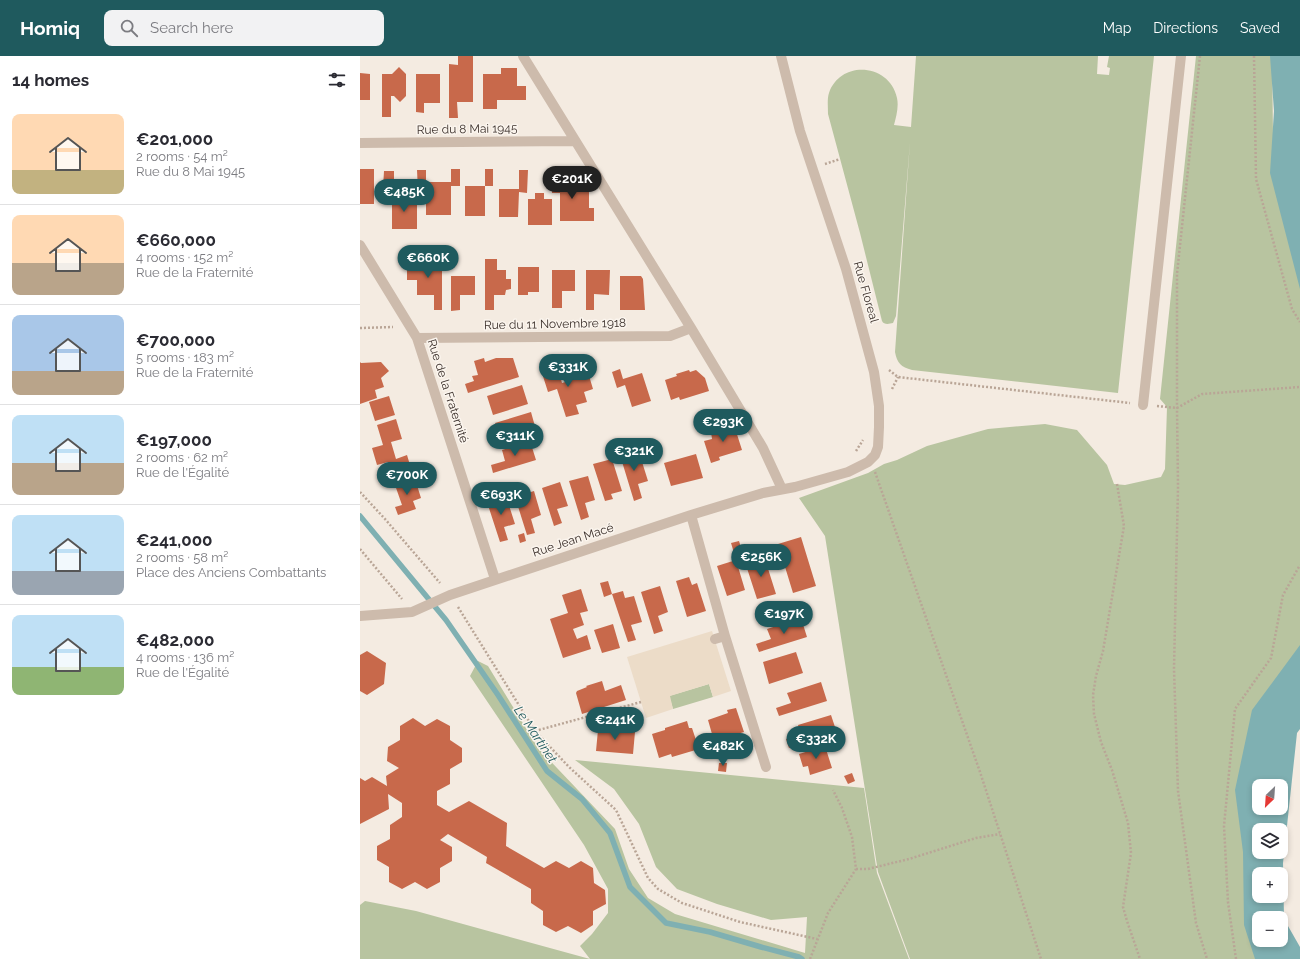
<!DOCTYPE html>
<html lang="en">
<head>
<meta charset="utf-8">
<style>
	body { margin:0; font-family:Raleway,sans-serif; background:#f2f2f3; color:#2b2b33; height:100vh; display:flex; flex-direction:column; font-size:15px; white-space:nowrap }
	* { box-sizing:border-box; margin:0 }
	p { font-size:13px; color:#7c7c81 }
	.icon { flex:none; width:22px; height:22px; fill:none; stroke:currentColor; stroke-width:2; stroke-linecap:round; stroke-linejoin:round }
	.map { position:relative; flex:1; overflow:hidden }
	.side { display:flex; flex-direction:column; background:#fff; width:360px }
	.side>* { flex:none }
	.needle { width:26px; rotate:205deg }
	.tools { position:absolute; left:892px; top:723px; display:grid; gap:8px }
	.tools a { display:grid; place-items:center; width:36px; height:36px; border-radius:8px; background:#fff; box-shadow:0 2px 6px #0003; font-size:20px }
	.price { position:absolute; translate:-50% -34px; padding:0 9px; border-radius:14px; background:#1f5a5e; color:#fff; font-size:13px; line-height:26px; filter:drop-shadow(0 1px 2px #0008) }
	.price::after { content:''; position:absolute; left:50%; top:24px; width:12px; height:9px; margin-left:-6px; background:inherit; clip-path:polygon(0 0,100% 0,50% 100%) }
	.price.on { background:#222; color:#fff }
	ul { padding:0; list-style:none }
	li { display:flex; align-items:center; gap:12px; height:100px; padding:0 12px }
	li+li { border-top:1px solid #e1e1e2 }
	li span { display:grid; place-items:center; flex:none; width:112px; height:80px; border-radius:8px; color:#555 }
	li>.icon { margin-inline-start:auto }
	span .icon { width:48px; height:48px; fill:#fffc; stroke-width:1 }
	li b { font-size:17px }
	h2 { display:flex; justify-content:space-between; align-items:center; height:48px; padding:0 12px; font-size:17px }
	header { display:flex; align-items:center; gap:24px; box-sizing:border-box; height:56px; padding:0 20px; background:#1f5a5e; color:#fff }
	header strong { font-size:19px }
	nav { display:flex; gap:22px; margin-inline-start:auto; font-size:14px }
	.search { width:280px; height:36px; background:#f2f2f3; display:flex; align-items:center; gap:10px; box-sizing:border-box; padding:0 14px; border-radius:8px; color:#7c7c81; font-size:15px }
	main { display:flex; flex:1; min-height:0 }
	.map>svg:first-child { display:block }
</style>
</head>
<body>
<header>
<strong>Homiq</strong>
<div class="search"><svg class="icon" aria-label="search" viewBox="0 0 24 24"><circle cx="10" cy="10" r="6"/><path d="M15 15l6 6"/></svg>Search here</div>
<nav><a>Map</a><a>Directions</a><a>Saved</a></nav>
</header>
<main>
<section class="side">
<h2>14 homes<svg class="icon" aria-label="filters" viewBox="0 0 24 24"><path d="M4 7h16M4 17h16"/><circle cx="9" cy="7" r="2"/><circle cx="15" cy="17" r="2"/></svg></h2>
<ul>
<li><span style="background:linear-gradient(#ffd9b3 70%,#c2b280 0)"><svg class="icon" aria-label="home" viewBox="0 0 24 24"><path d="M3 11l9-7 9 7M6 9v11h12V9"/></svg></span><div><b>€201,000</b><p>2 rooms · 54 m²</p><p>Rue du 8 Mai 1945</p></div></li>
<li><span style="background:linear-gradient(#ffd9b3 60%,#b9a48a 0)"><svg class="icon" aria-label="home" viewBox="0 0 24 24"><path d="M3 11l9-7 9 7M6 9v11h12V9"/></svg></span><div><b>€660,000</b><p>4 rooms · 152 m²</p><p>Rue de la Fraternité</p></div></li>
<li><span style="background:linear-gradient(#a9c7e8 70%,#b9a48a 0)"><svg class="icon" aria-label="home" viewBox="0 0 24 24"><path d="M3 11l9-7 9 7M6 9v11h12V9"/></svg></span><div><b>€700,000</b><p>5 rooms · 183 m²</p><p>Rue de la Fraternité</p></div></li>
<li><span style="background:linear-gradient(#bfe0f5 60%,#b9a48a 0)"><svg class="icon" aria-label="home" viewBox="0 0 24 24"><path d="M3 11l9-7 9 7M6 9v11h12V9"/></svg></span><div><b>€197,000</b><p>2 rooms · 62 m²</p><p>Rue de l'Égalité</p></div></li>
<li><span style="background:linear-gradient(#bfe0f5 70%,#9aa5b1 0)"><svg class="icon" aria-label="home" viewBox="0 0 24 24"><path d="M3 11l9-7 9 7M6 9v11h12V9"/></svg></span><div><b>€241,000</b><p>2 rooms · 58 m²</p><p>Place des Anciens Combattants</p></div></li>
<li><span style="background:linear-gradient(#bfe0f5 65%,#8fb573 0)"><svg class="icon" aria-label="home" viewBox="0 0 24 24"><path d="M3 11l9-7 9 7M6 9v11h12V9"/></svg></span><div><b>€482,000</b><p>4 rooms · 136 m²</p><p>Rue de l'Égalité</p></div></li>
</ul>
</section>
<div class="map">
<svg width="940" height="903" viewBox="0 0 940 903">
	<rect width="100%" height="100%" fill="#f4ebe1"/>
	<!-- green -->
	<path fill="#b8c4a0" d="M556,0H738L737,18L749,19L750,12L747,11L749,0H794L758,337L552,314C541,311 537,307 535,296L550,86L536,260L533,267C529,268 524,269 522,265L500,177L468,58C468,51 467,43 469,37C481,3 530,8 537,42C539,51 536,61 534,69L551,71Z
		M836,0H912L913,79L940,219V596L888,722L899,884L911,903H550L518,816L465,480L439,442L508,417L524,408L537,404L567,390L628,373L685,368L717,374L747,409L754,428L765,429L801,421L805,413L807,351L800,343Z
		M118,605L128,610L178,692L255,773L269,813L288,842L315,858L445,897L447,861L411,864L357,848L317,833L296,811L279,768L254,733L215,704L504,732L517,817L549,903H230L220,890L232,878L248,857V833L224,789L110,620Z
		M349,628L353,641L313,653L309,640Z
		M5,845L56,855L230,903H0V849Z"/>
	<!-- plaza -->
	<path fill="#ecdcc8" d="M352,575L371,635L353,641L349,628L310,640L313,653L286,662L267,601Z"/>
	<!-- water -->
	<path fill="#7fb0b2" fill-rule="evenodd" d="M910,0H940V233L910,117L914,55Z
		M940,589V673L937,677L923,807L924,863L940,891V903H895L884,869L883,796L875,734L892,654ZM899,730H921V752H899ZM899,774H921V796H899ZM899,818H921V840H899ZM899,862H921V884H899Z"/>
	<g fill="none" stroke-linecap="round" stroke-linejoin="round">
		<!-- stream -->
		<path stroke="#7fb0b2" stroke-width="5.5" d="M0,460L86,564L138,639L187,715L222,743L250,777L270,831L306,867L350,876L401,891L439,901L442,903"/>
	</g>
	<!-- building -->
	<path fill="#c8694b" d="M98,0H113V46H97L98,62H89V8L98,9Z
		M39,11L46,18V40L40,46L34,40H31V61H22V18H32Z
		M141,12H157V30H166V44H137V53H123V18H141Z
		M0,17L10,18V44H0Z
		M56,18H80V47H64V57L56,56Z
		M0,113H14V148H0Z
		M91,113H100V130H91V159H66V135H58L57,114H66V126H91Z
		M125,113H133V130H125V160H105V130H125Z
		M159,114H168L167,137L159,136L158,161H139V133H159Z
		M192,114H202V128H208V131H229V152H234V165H200V137H192Z
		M24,115H34V132H23Z
		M175,137H184V143H192V169H168V143H175Z
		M32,141H57V173H32Z
		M57,203L82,204V254H74V239H57V224H47V208H57Z
		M125,203H137V214H146V223H151V233L146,234L145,239H134V254H125Z
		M158,211H179V236H168V239H158Z
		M192,214H215V235H202V252H192Z
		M226,214H250L249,239L234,238V254H226Z
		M91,220H115V239H100V254L91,255Z
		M260,220H281L283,223L285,254H260Z
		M124,302L125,306L136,302H153L159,321L108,337L105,328L114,325L112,320L118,319L114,305Z
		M0,306L1,307L21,306L29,315L21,322L24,331L15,334L17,342L0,348Z
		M197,309L202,327L215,323L213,317L227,313L233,333L224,336L227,346L216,349L219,358L206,361L197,333L188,336L181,314Z
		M260,313L263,323L282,317L291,345L272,351L265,329L257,332L252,316Z
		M329,314L330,316L336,314L345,322L349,335L320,344L319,341L311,344L305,324L317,320L316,318Z
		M162,329L168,348L133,359L127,340Z
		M29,340L35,359L15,365L9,346Z
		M171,356L176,374L141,385L135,367Z
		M36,363L42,383L31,386L36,403L47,399L53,419L34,425L28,406L17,409L12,392L23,389L17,369Z
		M374,369L382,394L359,401L360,404L351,407L344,385L352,383L351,376Z
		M170,385L176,404L133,417L131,409L145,405L142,394Z
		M278,393L288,425L278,428L282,442L274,445L260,399Z
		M336,398L343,422L311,430L304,407Z
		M252,403L262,435L251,438L253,443L245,445L233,408Z
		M228,420L235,444L225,447L229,461L221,464L209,425Z
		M55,423L61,442L53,445L56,453L38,459L35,451L42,449L35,429Z
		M200,426L208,450L197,453L202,467L194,470L182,432Z
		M174,435L181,459L171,463L175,477L167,479L155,441Z
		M146,440L155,468L144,471L148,484L140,486L127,446Z
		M164,477L166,485L160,487L158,479Z
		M441,481L456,530L433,537L418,488Z
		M379,485L383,498L375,500L371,487Z
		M404,500L416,538L397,543L385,506Z
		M376,504L385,534L367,540L357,510Z
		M329,521L332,529L337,527L346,555L327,561L316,525Z
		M248,525L252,538L244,541L240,527Z
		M300,530L308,556L298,560L303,575L294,578L281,536Z
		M221,533L228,555L220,557L224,569L213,573L217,583L227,579L231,593L203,602L190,563L208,557L202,539Z
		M263,535L265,542L274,540L282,566L271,569L276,584L268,586L252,538Z
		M441,562L447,581L399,596L396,588L411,583L407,573Z
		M253,568L260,592L242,597L234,574Z
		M7,595L26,607L24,628L7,639L0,635V599Z
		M436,596L443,617L409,628L403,606Z
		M242,625L245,635L261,629L266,644L222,658L216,637L217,635L227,631L226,630Z
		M461,626L467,645L419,660L416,652L431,647L427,637Z
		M376,652L384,676L354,685L348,664L368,657L367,654Z
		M471,659L477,677L429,692L426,683L441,679L438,669Z
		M53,662L65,670L77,663L90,670V684L102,692V706L90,713V728L77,735V749L89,756L109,745L147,767L146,790L184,812L196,805L209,812L221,805L233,812L234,827L245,834L246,848L233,855V869L221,877L208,870L196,876L183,869V855L171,847V833L126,807L127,801L88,778L80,784L92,791V805L80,812V826L67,833L55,826L42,833L29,826V811L17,804V790L30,783V769L42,761V747L28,738L29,753L0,768V722L5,725L12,721L27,730L26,720L39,712L27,705L28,691L40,684V670Z
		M327,665L329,672H332L339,693L312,701L311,698L299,702L292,678L305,674V672Z
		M249,671L265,672V675L275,676L273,698L236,695L238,674L240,672H249Z
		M465,690L472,712L450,719L448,710L443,711L439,698Z
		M359,707H367L366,716L358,715Z
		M492,717L495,725L488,728L484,720Z"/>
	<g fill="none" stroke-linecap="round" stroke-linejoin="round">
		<!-- path -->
		<path stroke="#b9a596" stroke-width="2.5" stroke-dasharray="2 2" stroke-linecap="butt" d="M840,0L817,218V352L818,431L814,613L818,735L836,867L847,903
			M894,0L896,123L932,253L940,266
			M465,108L480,103
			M0,272L33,271
			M529,314L538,321L770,347
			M532,333L538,321
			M797,350L817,352L842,338L940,331
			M496,395L503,384
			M515,416L620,716L681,903
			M757,428L764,470L743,595L736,620L733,639L734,658L741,686L752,714L768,767L771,797L763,851L767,865L780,903
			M0,436L25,463L80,527
			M0,493L42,543
			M98,551L175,675L209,711L256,754L288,822L298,833L322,847L380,866L457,883
			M175,675L281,646
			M496,813H508L549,803L616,782L640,778
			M450,903L468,857L496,813L492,781L482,752L473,734
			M876,903L868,846L864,770L875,653L911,602L923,539L940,509"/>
		<!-- street -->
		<path stroke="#cdbbac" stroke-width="10" d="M163,0L331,272L403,392L422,433
			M0,87L215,85
			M0,189L57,282L135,523
			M57,282L310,280L331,272
			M783,349L821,0
			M331,459L365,580L406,711
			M0,560L52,556L90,539L331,459L403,437L435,431L488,416L508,406L515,399L518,391L519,371V350L514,316L486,213L440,75L421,0
			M355,583L365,580"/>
	</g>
	<g text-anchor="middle" stroke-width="3" stroke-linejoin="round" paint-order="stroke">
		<!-- street labels -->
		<g font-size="12" fill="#3b302b" stroke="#fbf5ee">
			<text transform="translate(107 73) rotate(-1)" y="4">Rue du 8 Mai 1945</text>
			<text transform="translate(506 236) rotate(74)" y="4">Rue Floreal</text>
			<text transform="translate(195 268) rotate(-1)" y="4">Rue du 11 Novembre 1918</text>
			<text transform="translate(88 335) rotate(72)" y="4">Rue de la Fraternité</text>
			<text transform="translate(213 484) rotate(-18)" y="4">Rue Jean Macé</text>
		</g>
		<!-- water labels -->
		<g font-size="13" font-style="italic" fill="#1f5a5e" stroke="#fbf5ee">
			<text transform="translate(176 678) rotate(56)" y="5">Le Martinet</text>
		</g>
	</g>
</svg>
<div class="tools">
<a><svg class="needle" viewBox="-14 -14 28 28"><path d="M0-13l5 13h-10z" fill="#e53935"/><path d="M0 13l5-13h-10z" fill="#7c7c81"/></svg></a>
<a><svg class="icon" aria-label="layers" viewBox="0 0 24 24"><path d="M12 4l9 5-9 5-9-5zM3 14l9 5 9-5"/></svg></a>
<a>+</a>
<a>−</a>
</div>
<b class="price on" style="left:212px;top:144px">€201K</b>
<b class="price" style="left:44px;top:157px">€485K</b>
<b class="price" style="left:68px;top:223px">€660K</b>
<b class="price" style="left:208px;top:332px">€331K</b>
<b class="price" style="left:363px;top:387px">€293K</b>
<b class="price" style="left:155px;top:401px">€311K</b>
<b class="price" style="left:274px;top:416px">€321K</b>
<b class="price" style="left:47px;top:440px">€700K</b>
<b class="price" style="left:141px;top:460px">€693K</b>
<b class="price" style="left:401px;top:522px">€256K</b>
<b class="price" style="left:424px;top:579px">€197K</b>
<b class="price" style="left:255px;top:685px">€241K</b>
<b class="price" style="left:456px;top:704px">€332K</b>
<b class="price" style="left:363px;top:711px">€482K</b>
</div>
</main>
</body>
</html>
